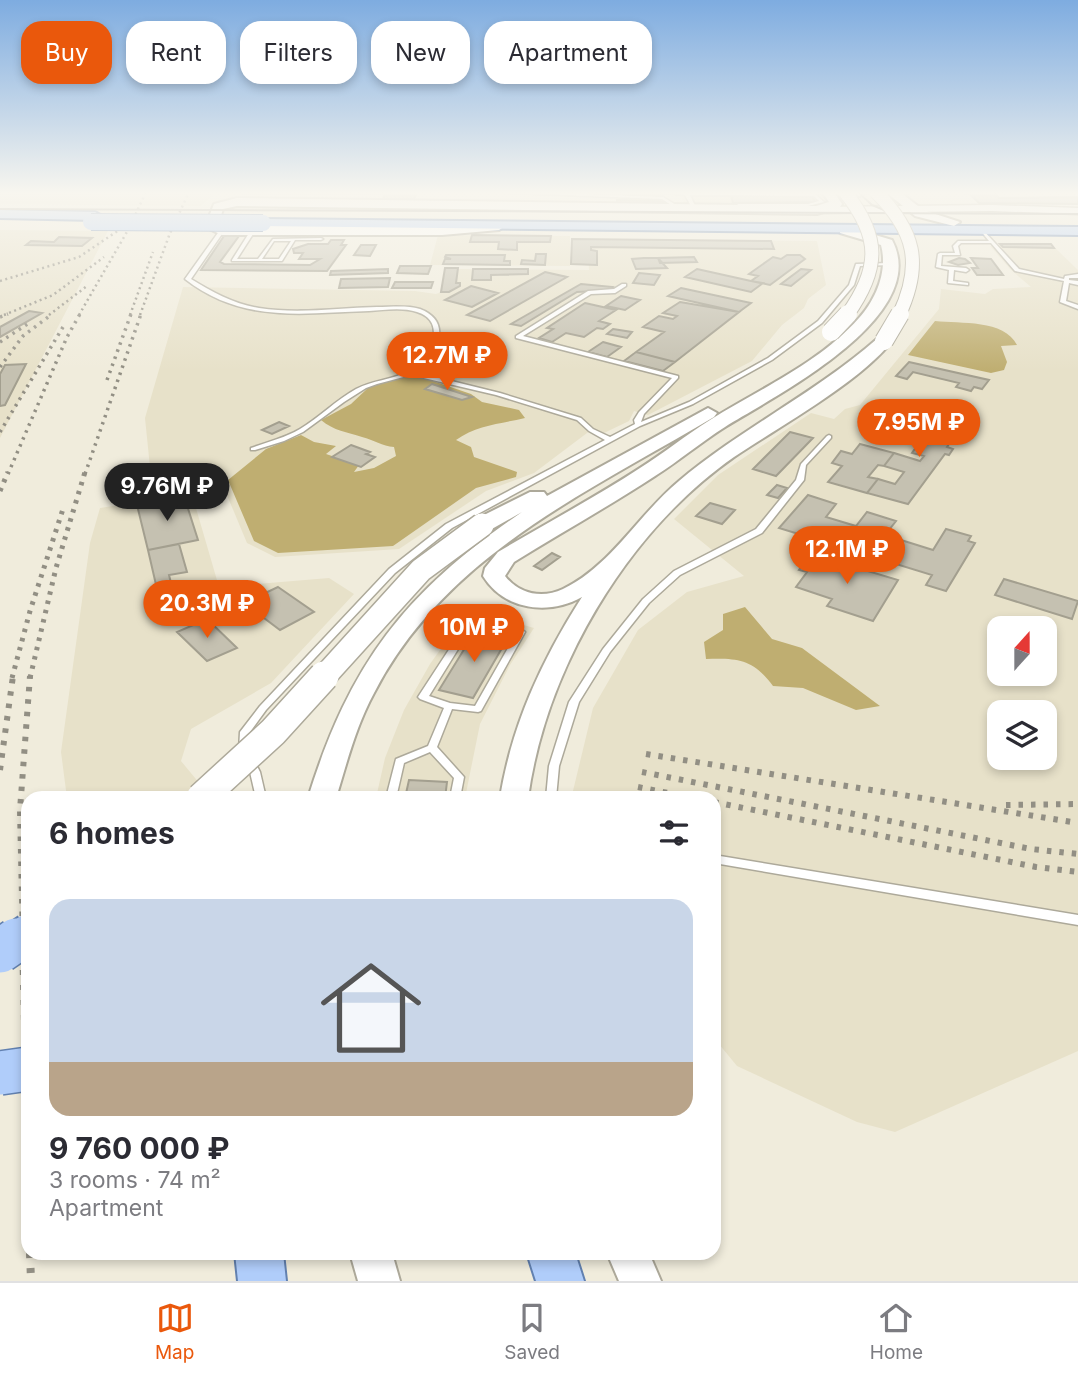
<!DOCTYPE html>
<html lang="en">
<head>
<meta charset="utf-8">
<style>
	body { margin:0; font-family:Inter,sans-serif; background:#f7f7f7; color:#2b2b33; height:100vh; display:flex; flex-direction:column; font-size:26px; white-space:nowrap }
	* { box-sizing:border-box; margin:0 }
	p { font-size:23px; color:#7c7c81 }
	.icon { flex:none; width:38px; height:38px; fill:none; stroke:currentColor; stroke-width:2; stroke-linecap:round; stroke-linejoin:round }
	.map { position:relative; flex:1; overflow:hidden }
	.side { position:absolute; left:21px; top:791px; width:700px; height:469px; display:flex; flex-direction:column; background:#fff; border-radius:21px; box-shadow:0 4px 10px #0003 }
	.side>* { flex:none }
	.top-card { position:absolute; left:21px; top:21px; width:700px; height:63px; display:flex; gap:14px }
	.needle { width:46px; rotate:21deg }
	.fabs { position:absolute; left:987px; top:616px; display:grid; gap:14px }
	.fabs a { display:grid; place-items:center; width:70px; height:70px; border-radius:14px; background:#fff; box-shadow:0 4px 10px #0003; font-size:35px }
	.price { position:absolute; translate:-50% -60px; padding:0 16px; border-radius:24px; background:#ea580c; color:#fff; font-size:23px; line-height:46px; filter:drop-shadow(0 2px 4px #0008) }
	.price::after { content:''; position:absolute; left:50%; top:42px; width:21px; height:16px; margin-left:-10px; background:inherit; clip-path:polygon(0 0,100% 0,50% 100%) }
	.price.current { background:#222; color:#fff }
	ul { padding:0; list-style:none }
	li { display:grid; align-content:center; gap:14px; height:371px; padding:0 28px }
	li span { display:grid; place-items:center; height:217px; border-radius:21px; color:#555 }
	li>.icon { margin-inline-start:auto }
	span .icon { width:126px; height:126px; fill:#fffc; stroke-width:1 }
	li b { font-size:30px }
	h2 { display:flex; justify-content:space-between; align-items:center; height:84px; padding:0 28px; font-size:30px }
	.tag { padding:0 24px; border-radius:21px; background:#fff; box-shadow:0 4px 10px #0003; font-size:24px; line-height:63px }
	.tag.current { background:#ea580c; color:#fff }
	.dock { display:flex; justify-content:space-around; align-items:center; height:98px; border-top:2px solid #e1e1e2; background:#fff; font-size:19px; color:#7c7c81 }
	.dock a { display:grid; justify-items:center; gap:4px }
	.dock .current { color:#ea580c }
	.map>svg:first-child { display:block }
</style>
</head>
<body>
<div class="map">
<svg width="1078" height="1281" viewBox="0 0 1078 1281">
	<rect width="100%" height="100%" fill="#f0ecdc"/>
	<!-- built -->
	<path fill="#e7e1c9" fill-rule="evenodd" d="M0,192H217L201,206L0,204Z
		M640,192H820L827,202L819,206L684,205L681,195H640Z
		M0,230L108,231L0,438Z
		M438,235L570,236V266L430,265Z
		M588,239L817,241L826,285L808,299L804,308L782,325L752,361L648,415L634,411L629,421L604,433L591,430L534,473L486,491L399,549L275,557L247,543L224,488L191,491L219,587L329,578L354,594L271,683L191,729L181,761L200,784L202,798H67L61,752L90,543L100,508L145,501L152,487L145,418L183,287L415,291L436,294L453,288L457,269L589,270Z
		M999,243L1051,244L1078,270V1051L895,1132L857,1122L737,1066L714,1038V798H572V795L593,708L638,630L687,592L744,576L674,519L718,475L811,413L834,419L845,409L860,405L939,309L941,289L985,294L993,289L1031,287L1010,269L990,246H1000ZM999,628H1045V674H999ZM999,712H1045V758H999Z
		M469,609L534,628L510,665L480,724L465,798H376L385,758L404,710L430,664Z"/>
	<!-- forest -->
	<path fill="#bfae71" d="M935,321C961,324 1004,319 1017,345L1001,346L1007,362L1004,370L991,373L908,355Z
		M405,377L424,378L471,394L482,402L519,410L525,418C500,424 477,425 456,440L471,447L474,457L517,472L516,477L476,488L393,546L278,553L254,541L228,480L266,449L301,435L314,442L336,446L326,454L359,465L354,472L374,468L396,456L394,447C382,446 374,440 362,437C347,432 334,431 321,420L351,404L369,387Z
		M745,607L772,639L802,648L880,706L856,710L803,688L773,686C753,659 738,658 706,659L704,642L723,630V614Z"/>
	<!-- building -->
	<path fill="#c5c1b1" stroke="#a39f8f" stroke-width="2" d="M960,192H994L999,198L1078,197V204L979,203L970,194Z
		M385,194H416L414,199H383Z
		M731,196H812L815,202L733,203Z
		M617,200L661,201L667,204L617,203Z
		M472,235L551,236L550,242H517V250L498,249L499,242H470Z
		M224,236H239L220,262L224,264L310,265L320,259H299L303,253H294L293,249L308,244H328L331,240H344L341,245H346L327,271L201,270Z
		M59,237L92,238L82,246L26,245L31,241L54,242Z
		M572,239L771,241L774,249L591,247V250L597,251V265L571,264Z
		M1000,244H1051L1054,248L1003,247Z
		M361,245H376L370,256L354,255Z
		M536,254H546L545,265L521,264L522,260L535,261Z
		M446,255H505L504,261H510V265L443,264L445,259H451L445,257Z
		M787,255H800L805,259L770,285L751,281L758,276L749,274L773,257L781,259Z
		M694,257L697,262L660,263L658,258Z
		M644,258H658L667,268L636,269L632,259Z
		M959,258L965,259L970,263L958,265L949,262Z
		M971,258L991,259L1003,275H977L972,268H978Z
		M400,266H431L428,274L397,273Z
		M445,268H458L456,283H460V286L449,292H441Z
		M388,269V273L330,275L331,271Z
		M473,269H528V274L491,275V280H472Z
		M697,269L751,281L763,283L751,292L685,277Z
		M801,269L811,270L791,286L781,284Z
		M545,272L567,277L490,321L467,315Z
		M639,273L660,275L654,285L633,283Z
		M390,278L388,287L339,288L341,279Z
		M395,282H433L431,288H392Z
		M581,284L613,287L611,290L577,292L521,326L511,324Z
		M471,286L498,293L472,307L445,300Z
		M681,288L751,303L739,312L668,296Z
		M621,296L640,300L625,310L606,306Z
		M680,302L739,312L675,362L636,352L664,332L643,327L659,316L673,319L677,316L663,313Z
		M585,303L616,310L599,321L610,324L603,329L597,328L584,337L566,333L552,342L539,338L553,329L547,328Z
		M29,311L42,313L0,337V327Z
		M613,329L632,332L627,338L607,334Z
		M603,342L621,347L607,357L588,352Z
		M636,352L675,362L663,371L624,361Z
		M909,362L989,380L982,389L974,387L971,391L956,387L959,383L913,372L907,379L896,376Z
		M26,364L5,405L0,406V374L5,365Z
		M432,384L472,397L462,400L425,389Z
		M930,412L965,421L947,447L953,449L949,455L945,454L908,504L867,493L878,479L895,484L904,472L884,466L894,453L920,461L924,456L912,453L927,432L917,429Z
		M279,422L289,426L272,434L262,430Z
		M790,432L813,438L776,476L753,469Z
		M860,444L894,453L884,466L878,465L868,477L878,479L867,493L828,482L842,466L832,463L841,451L852,454Z
		M351,445L370,452L366,454L375,457L361,467L332,457Z
		M777,485L787,488L778,498L767,495Z
		M808,495L836,504L826,517L856,526L867,512L896,521L885,535L933,550L946,529L971,536L968,541L975,543L946,591L926,585L932,575L779,528Z
		M184,496L198,540L148,550L137,505Z
		M710,503L735,510L722,524L696,516Z
		M179,544L187,572L169,575L175,599L160,602L148,550Z
		M552,553L560,557L542,570L534,566Z
		M811,554L898,580L873,621L827,606L832,599L796,587L807,572L799,570Z
		M1004,579L1078,601L1072,619L995,595Z
		M278,587L314,612L280,630L244,603Z
		M207,619L237,648L207,661L177,632Z
		M476,630L509,636L473,698L439,690Z
		M409,780L447,782L445,798H405Z"/>
	<g fill="none" stroke-linecap="round" stroke-linejoin="round">
		<defs>
			<path id="lane" d="M242,192H418L416,193H244Z
				M492,192H534L663,197L681,208L677,209L662,199Z
				M657,192L815,194L824,202L808,206H739L737,204H808L819,201L814,196L690,195L696,208L694,209L692,208L685,195Z
				M982,229L1019,269L1064,279L1065,276L1078,274V278H1069V280L1078,281V285L1069,283L1066,301L1078,305V309L1060,302L1064,281L1015,271L991,243H961L958,246L960,255H942L941,266L966,268L969,270L966,272L954,270L953,281L968,283V285L948,283L949,270L936,267L938,254L940,253H955L953,246L958,241H989L980,230Z
				M220,230L224,231L191,279C212,292 234,304 259,308C298,314 338,308 377,307C391,307 407,305 420,309C433,314 441,323 439,337C436,351 427,364 415,372L500,393L581,418L593,429L610,437L635,424L634,420L639,412L672,378L516,338V336L588,291L614,289L622,284H626V286L615,293L591,294L523,336L678,376V378L644,414L641,422L689,402L768,358L818,321L849,285L856,264L890,263L892,264L890,265L860,266L854,285L822,323L772,360L693,404L640,426L452,528L395,573L266,710L250,732L249,750L260,772L266,798H256L250,772L239,750L240,732L260,706L389,569L446,524L605,440L589,431L577,420L496,395L411,375L377,384L366,388L344,402L303,432L284,441L255,450H251V448C267,442 285,438 300,429C320,417 336,400 356,389C373,380 391,380 407,372C428,362 450,322 417,312C402,307 384,310 369,311C302,313 243,324 185,279Z
				M251,230L255,231L237,259H258L273,239L321,238L323,239L321,240H295L282,261H232V260ZM274,241H291L279,259H262Z
				M829,435L831,436V438L806,465L804,480L762,533L680,575L649,603L610,652L579,702L559,766L556,798H546L549,766L569,702L603,649L643,599L674,571L756,529L796,480L801,464L827,436Z
				M471,619L521,629L525,632L481,711L478,712L452,709L437,747L464,777L460,798H450L454,778L430,752L404,763L396,798H386L396,759L428,746L444,708L420,699L418,697L467,622ZM473,625L516,634L475,706L450,703L429,696Z
				M714,855L1078,915V925L714,863Z"/>
			<path id="street" d="M992,205L1078,208V214L992,211L817,213L813,210L817,207Z"/>
			<path id="secondary" d="M822,192H834L842,204L840,207L817,214L237,206L223,209L218,225L442,227L499,222L505,226L499,230L442,235H222L205,227L214,204L237,198L816,206L829,202Z
				M846,192H866L860,196Z
				M886,192H900L923,210L960,222L954,226L915,216Z
				M845,226L892,240C933,317 773,397 725,427C701,442 679,461 655,476C609,506 561,533 514,562L505,576C519,594 542,599 563,589C611,566 639,514 679,481C742,428 817,392 878,338L884,336L892,341C859,383 780,426 734,457C627,532 546,668 528,798H500C512,724 542,660 582,597C548,616 504,610 483,576L485,568L498,552C545,524 594,498 640,468C664,453 686,435 710,420C761,388 818,364 859,318C876,299 888,271 881,245L840,233V227Z
				M708,408L717,413L714,417C588,492 445,555 374,693C356,726 347,762 336,798H308C350,663 405,592 522,512L490,530H474L471,525L474,520L530,492H544L547,496Z
				M350,1253H392L400,1281H358Z
				M607,1253H649L661,1281H619Z"/>
			<path id="primary" d="M0,210L95,212L102,216L95,220L0,218Z
				M263,219L1078,227V235L258,226L256,223Z
				M235,1253H283L286,1281H238Z
				M527,1253H575L584,1281H536Z"/>
		</defs>
		<!-- lane casing -->
		<use href="#lane" stroke="#ada99a" stroke-width="3"/>
		<!-- street casing -->
		<use href="#street" stroke="#ada99a" stroke-width="3"/>
		<!-- secondary casing -->
		<use href="#secondary" stroke="#ada99a" stroke-width="4"/>
		<!-- primary casing -->
		<use href="#primary" stroke="#6281b0" stroke-width="4"/>
		<!-- lane -->
		<use href="#lane" fill="#fff" fill-rule="evenodd"/>
		<!-- street -->
		<use href="#street" fill="#fff" fill-rule="evenodd"/>
		<!-- secondary -->
		<use href="#secondary" fill="#fff" fill-rule="evenodd"/>
		<!-- primary -->
		<use href="#primary" fill="#b0cdfa" fill-rule="evenodd"/>
		<!-- tram -->
		<path stroke="#928f84" stroke-width="2" d="M858,192L872,205L889,212
			M0,209L1078,214"/>
		<!-- rail-far4 -->
		<path stroke="#928f84" stroke-width="2.5" stroke-dasharray="2 3.5" stroke-linecap="butt" d="M0,281L79,257L119,230
			M4,315L53,295L104,257
			M49,315L87,286
			M79,315L128,230L146,192
			M130,315L153,252
			M140,315L170,233L189,192"/>
		<!-- rail-far3 -->
		<path stroke="#928f84" stroke-width="3.5" stroke-dasharray="2.5 5" stroke-linecap="butt" d="M0,317L8,314
			M0,342L29,323
			M0,367L23,336L52,314
			M107,380L131,314
			M0,432L63,327
			M8,474L67,337L80,314
			M85,474L141,314"/>
		<!-- rail-far2 -->
		<path stroke="#928f84" stroke-width="5" stroke-dasharray="3.5 6" stroke-linecap="butt" d="M0,491L8,472
			M12,678L30,611L63,509
			M30,678L56,568L85,472"/>
		<!-- rail-far1 -->
		<path stroke="#928f84" stroke-width="6" stroke-dasharray="4.5 8" stroke-linecap="butt" d="M646,754L1078,823
			M0,770L13,676
			M642,772L1031,849L1078,854
			M638,787L693,798
			M714,802L1036,867L1078,872
			M1006,805L1078,804
			M23,941L20,810L30,676"/>
		<!-- rail -->
		<path stroke="#928f84" stroke-width="8" stroke-dasharray="5 10" stroke-linecap="butt" d="M23,940L28,1146
			M30,1253L31,1281"/>
		<defs>
			<path id="secondary-bridge-far3" d="M845,192C881,237 880,269 847,315
				M876,192C915,231 923,264 899,315"/>
			<path id="secondary-bridge-far2" d="M831,332L848,314
				M884,341L900,314"/>
			<path id="secondary-bridge-far1" d="M323,678L421,570L482,525"/>
			<path id="secondary-bridge" d="M201,798L273,732L324,676"/>
			<path id="primary-bridge-far2" d="M91,222L263,223"/>
			<path id="primary-bridge-far1" d="M13,941L28,931"/>
			<path id="primary-bridge" d="M0,951L16,940
				M0,1073L28,1069"/>
		</defs>
		<!-- secondary-bridge-far3 casing -->
		<use href="#secondary-bridge-far3" stroke="#ada99a" stroke-width="15" stroke-linecap="butt"/>
		<!-- secondary-bridge-far2 casing -->
		<use href="#secondary-bridge-far2" stroke="#ada99a" stroke-width="20" stroke-linecap="butt"/>
		<!-- secondary-bridge-far1 casing -->
		<use href="#secondary-bridge-far1" stroke="#ada99a" stroke-width="26" stroke-linecap="butt"/>
		<!-- secondary-bridge casing -->
		<use href="#secondary-bridge" stroke="#ada99a" stroke-width="32" stroke-linecap="butt"/>
		<!-- primary-bridge-far2 casing -->
		<use href="#primary-bridge-far2" stroke="#6281b0" stroke-width="18" stroke-linecap="butt"/>
		<!-- primary-bridge-far1 casing -->
		<use href="#primary-bridge-far1" stroke="#6281b0" stroke-width="37" stroke-linecap="butt"/>
		<!-- primary-bridge casing -->
		<use href="#primary-bridge" stroke="#6281b0" stroke-width="46" stroke-linecap="butt"/>
		<!-- secondary-bridge-far3 -->
		<use href="#secondary-bridge-far3" stroke="#fff" stroke-width="13"/>
		<!-- secondary-bridge-far2 -->
		<use href="#secondary-bridge-far2" stroke="#fff" stroke-width="18"/>
		<!-- secondary-bridge-far1 -->
		<use href="#secondary-bridge-far1" stroke="#fff" stroke-width="23"/>
		<!-- secondary-bridge -->
		<use href="#secondary-bridge" stroke="#fff" stroke-width="29"/>
		<!-- primary-bridge-far2 -->
		<use href="#primary-bridge-far2" stroke="#b0cdfa" stroke-width="16"/>
		<!-- primary-bridge-far1 -->
		<use href="#primary-bridge-far1" stroke="#b0cdfa" stroke-width="33"/>
		<!-- primary-bridge -->
		<use href="#primary-bridge" stroke="#b0cdfa" stroke-width="43"/>
	</g>
	<!-- sky -->
	<linearGradient id="sky" x2="0" y2="1"><stop stop-color="#7eace0"/><stop offset="0.52" stop-color="#f8f6ef"/><stop offset="1" stop-color="#f8f6ef" stop-opacity="0"/></linearGradient>
	<rect width="1078" height="371" fill="url(#sky)"/>
</svg>
<div class="fabs">
<a><svg class="needle" viewBox="-14 -14 28 28"><path d="M0-13l5 13h-10z" fill="#e53935"/><path d="M0 13l5-13h-10z" fill="#7c7c81"/></svg></a>
<a><svg class="icon" aria-label="layers" viewBox="0 0 24 24"><path d="M12 4l9 5-9 5-9-5zM3 14l9 5 9-5"/></svg></a>
</div>
<b class="price" style="left:447px;top:392px">12.7M ₽</b>
<b class="price" style="left:919px;top:459px">7.95M ₽</b>
<b class="price current" style="left:167px;top:523px">9.76M ₽</b>
<b class="price" style="left:847px;top:586px">12.1M ₽</b>
<b class="price" style="left:207px;top:640px">20.3M ₽</b>
<b class="price" style="left:474px;top:664px">10M ₽</b>
<div class="top-card">
<a class="tag current">Buy</a>
<a class="tag">Rent</a>
<a class="tag">Filters</a>
<a class="tag">New</a>
<a class="tag">Apartment</a>
</div>
<section class="side">
<h2>6 homes<svg class="icon" aria-label="filters" viewBox="0 0 24 24"><path d="M4 7h16M4 17h16"/><circle cx="9" cy="7" r="2"/><circle cx="15" cy="17" r="2"/></svg></h2>
<ul>
<li><span style="background:linear-gradient(#c9d6e8 75%,#b9a48a 0)"><svg class="icon" aria-label="home" viewBox="0 0 24 24"><path d="M3 11l9-7 9 7M6 9v11h12V9"/></svg></span><div><b>9 760 000 ₽</b><p>3 rooms · 74 m²</p><p>Apartment</p></div></li>
</ul>
</section>
</div>
<nav class="dock">
<a class="current"><svg class="icon" aria-label="map" viewBox="0 0 24 24"><path d="M3 6l6-2 6 2 6-2v14l-6 2-6-2-6 2zM9 4v14M15 6v14"/></svg>Map</a>
<a><svg class="icon" aria-label="saved" viewBox="0 0 24 24"><path d="M7 4h10v16l-5-4-5 4z"/></svg>Saved</a>
<a><svg class="icon" aria-label="home" viewBox="0 0 24 24"><path d="M3 11l9-7 9 7M6 9v11h12V9"/></svg>Home</a>
</nav>
</body>
</html>
